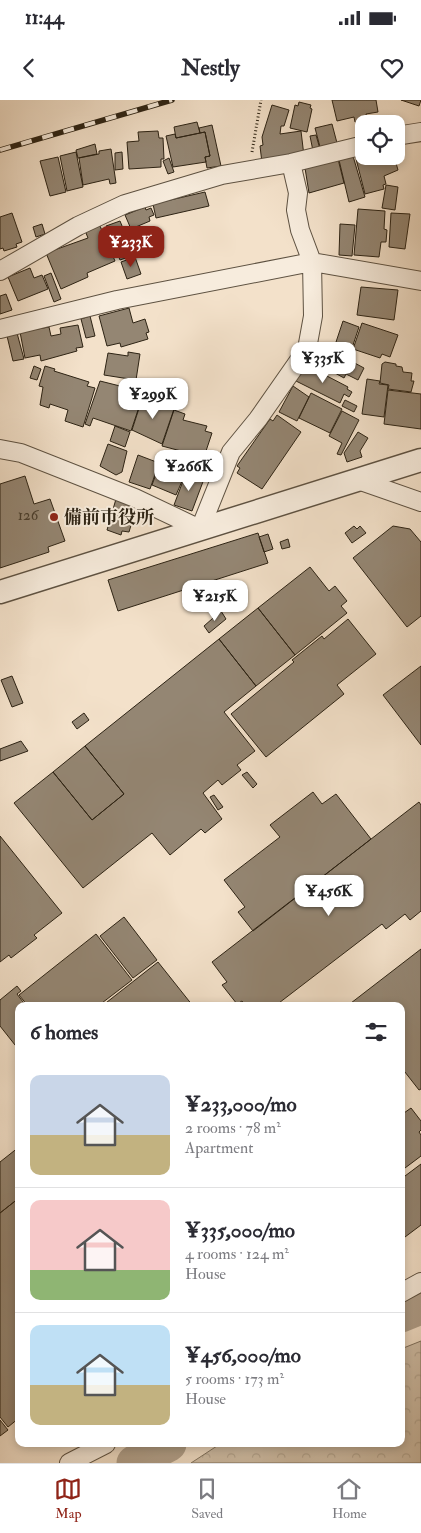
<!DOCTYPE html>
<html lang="en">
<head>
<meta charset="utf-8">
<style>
	body { margin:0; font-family:"IM FELL Double Pica","Noto Serif JP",serif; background:#f2f2f3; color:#2b2b33; height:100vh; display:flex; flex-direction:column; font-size:19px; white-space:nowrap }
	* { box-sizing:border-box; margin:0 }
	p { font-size:16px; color:#7c7c81 }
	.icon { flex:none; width:28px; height:28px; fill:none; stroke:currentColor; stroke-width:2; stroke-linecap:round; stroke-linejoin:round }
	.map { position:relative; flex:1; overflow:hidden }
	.drawer { position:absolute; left:15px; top:902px; width:390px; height:445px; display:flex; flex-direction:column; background:#fff; border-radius:10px; box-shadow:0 2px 8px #0003 }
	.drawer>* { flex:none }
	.controls { position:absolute; left:355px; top:15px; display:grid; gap:10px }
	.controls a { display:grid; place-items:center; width:50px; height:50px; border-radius:10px; background:#fff; box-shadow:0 2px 8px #0003; font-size:25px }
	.price { position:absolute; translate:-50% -42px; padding:0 11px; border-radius:10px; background:#fff; color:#222; font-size:16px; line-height:32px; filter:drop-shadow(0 1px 2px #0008) }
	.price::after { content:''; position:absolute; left:50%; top:30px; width:15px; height:11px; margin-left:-8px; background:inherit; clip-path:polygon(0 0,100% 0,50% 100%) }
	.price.on { background:#8f2418; color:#fff }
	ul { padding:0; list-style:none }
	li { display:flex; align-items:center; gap:15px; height:125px; padding:0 15px }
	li+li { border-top:1px solid #e1e1e2 }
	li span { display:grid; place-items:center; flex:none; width:140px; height:100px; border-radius:10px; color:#555 }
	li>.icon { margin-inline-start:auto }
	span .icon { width:60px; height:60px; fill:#fffc; stroke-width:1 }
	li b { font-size:21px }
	h2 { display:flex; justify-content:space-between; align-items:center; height:60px; padding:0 15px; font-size:21px }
	.status { display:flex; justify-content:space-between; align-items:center; height:35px; padding:0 25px; background:#fff; direction:ltr }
	.status svg { height:14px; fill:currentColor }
	header { display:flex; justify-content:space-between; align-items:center; height:65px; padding:0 15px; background:#fff; font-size:22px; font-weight:700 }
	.tabs { display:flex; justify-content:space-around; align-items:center; height:70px; border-top:1px solid #e1e1e2; background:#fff; font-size:14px; color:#7c7c81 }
	.tabs a { display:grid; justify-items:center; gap:2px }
	.tabs .on { color:#8f2418 }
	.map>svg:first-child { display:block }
</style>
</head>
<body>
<div class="status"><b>11:44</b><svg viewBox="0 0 49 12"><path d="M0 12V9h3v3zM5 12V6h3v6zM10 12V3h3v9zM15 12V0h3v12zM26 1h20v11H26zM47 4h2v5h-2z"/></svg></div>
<header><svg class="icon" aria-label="back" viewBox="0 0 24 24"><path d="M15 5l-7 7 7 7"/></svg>Nestly<svg class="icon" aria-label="heart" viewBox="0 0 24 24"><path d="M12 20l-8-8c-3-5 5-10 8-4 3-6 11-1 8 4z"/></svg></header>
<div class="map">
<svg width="421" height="1363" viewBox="0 0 421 1363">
	<defs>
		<pattern id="forest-crowns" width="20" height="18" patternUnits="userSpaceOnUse" patternTransform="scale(1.25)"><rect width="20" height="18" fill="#d1c1ab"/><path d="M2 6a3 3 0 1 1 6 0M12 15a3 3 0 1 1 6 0" fill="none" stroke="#b4a692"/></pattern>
	</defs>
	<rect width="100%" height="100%" fill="#f3e1ca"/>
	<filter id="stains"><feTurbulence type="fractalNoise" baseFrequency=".004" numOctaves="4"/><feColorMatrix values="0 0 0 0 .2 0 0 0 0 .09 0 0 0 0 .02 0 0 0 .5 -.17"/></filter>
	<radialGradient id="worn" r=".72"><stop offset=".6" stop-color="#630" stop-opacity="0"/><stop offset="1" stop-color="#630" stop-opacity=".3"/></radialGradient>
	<!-- forest -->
	<path fill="url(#forest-crowns)" stroke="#7f7260" d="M421,1241V1363H191L220,1344H401V1249Z"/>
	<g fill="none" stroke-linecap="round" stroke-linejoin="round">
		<!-- river -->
		<path stroke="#b0a08c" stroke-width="35" d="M401,1215L421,1207
			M134,1363L169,1344"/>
	</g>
	<!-- building -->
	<path fill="#948673" stroke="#2d2314" d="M332,0H376L378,12L366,14L367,19L355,22L354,17L337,21Z
		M401,0H421L419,6Z
		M299,2L311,5L310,8L312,9L307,32L290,28L295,5L298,6Z
		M272,5L289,10L284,26H281L280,34L301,31L304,56L262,63L260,46L263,45L262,37Z
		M197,22L200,33L176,38L174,27Z
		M332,24L337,43L320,47L315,28Z
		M212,25L221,66L207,68L205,57L210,56L205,32L200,33L199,28Z
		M158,31L159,38H163L164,59H161V67L129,69L127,42L139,41L138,32Z
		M205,32L210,56L205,57L206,62L173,67L166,36L175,34L176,38Z
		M316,35L320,49L313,51L310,36Z
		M95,44L97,54L78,58L76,50Z
		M111,49L116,83L110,84L109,79L83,85L79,58L99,54V51Z
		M76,52L83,87L67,91L60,56Z
		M122,52L123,69L115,70V53Z
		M364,53V56H394L398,70L384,76L386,84L383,85L384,89L365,94L355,55Z
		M353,56L365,97L349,102L339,60Z
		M58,57L66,92L50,96L40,61Z
		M169,58L174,72L168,74L163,61Z
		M338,59L344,83L309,93L305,68Z
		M386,85L398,87L395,110L382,108Z
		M205,92L209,106L156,118L153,104Z
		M145,107L146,110L151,108L154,115L149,117L150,121L131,129L125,115Z
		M358,109L385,111L384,129L387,130L386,142H381L379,157L354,155Z
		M12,113L22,142L16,144L17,147L4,151L3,148L0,149V117Z
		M391,113L410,114L405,149L389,147Z
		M97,119L115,161L87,173L88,177L61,189L46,153L88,138L84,128Z
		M120,121L134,155L120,160L106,126Z
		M42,124L45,134L36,137L33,127Z
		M340,124L355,125L352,156L339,155Z
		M135,157L141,174L127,179L121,162Z
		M30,168L34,178L42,175L48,189L18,201L8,177Z
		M51,173L61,199L54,202L44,176Z
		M361,187L398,190L394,220L357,215Z
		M6,194L12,210L0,214V196Z
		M129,208L133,223L145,219L149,232L146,233L148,239L121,247L120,243L107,246L99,216Z
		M90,216L95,236L86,238L81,219Z
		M343,221L359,227L352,248L336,242Z
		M362,223L398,235L390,257L382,254L380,258L353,249Z
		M78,225L83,247L76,248L77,251L41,261L40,255L25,258L20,232L49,227L51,236L61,234L60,228Z
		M17,233L24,259L13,261L7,236Z
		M315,242L364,268L358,280L346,274L344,278L315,262L316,259L308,255Z
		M128,252L140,254L136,280L104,275L108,253L128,256Z
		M385,262L396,264V266L402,267L403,272L412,273L411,281H414L411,292L388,289L389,285L380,283L382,264Z
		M304,264L348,287L347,289L352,292L349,297L344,294L340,303L296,281Z
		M34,266L41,269L37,280L30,278Z
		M45,266L55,269L54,271L89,282L87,286L95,288L83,327L65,321L68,310L50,304L49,308L40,305L43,287L39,286Z
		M367,279L380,281L379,284L388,285L384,317L362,314Z
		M100,281L144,292L131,331L93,318L90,326L85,324Z
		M293,286L309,297L297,321L279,312Z
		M388,290L421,294V329L384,324Z
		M311,293L342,309L330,333L299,318Z
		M142,299L152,302L153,299L174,309L162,344L132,330Z
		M345,300L357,306L354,312L342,306Z
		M174,310L185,314L183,320L207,326L205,331L212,333L204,357L162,346Z
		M342,311L359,320L341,355L337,354L342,343L329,336Z
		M277,315L301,332L262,389L237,373L240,368L237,366L270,319L273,321Z
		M115,326L130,332L125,347L110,341Z
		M358,332L368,338L360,351L362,357L347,362L344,353Z
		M108,344L127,351L122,372L116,375L100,366Z
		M208,353L216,355L211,371L204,369Z
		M138,355L159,363L150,389L129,382Z
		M160,363L186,372L176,395L152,385Z
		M186,373L204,379L192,411L174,405Z
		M25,376L34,404L50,399L65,441L48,447L49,452L0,468V384Z
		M116,399L137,405L129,432L122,431L121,435L107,430Z
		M354,426L357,429L360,426L366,433L352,443L345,433Z
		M393,426L410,429L421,442V516L407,527L353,458Z
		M258,433L268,463L118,511L108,480Z
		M268,434L273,449L264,452L259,437Z
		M288,439L290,447L282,449L280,442Z
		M310,467L329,491L335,486L347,501L341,506L347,513L295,555L258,508Z
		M258,508L295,555L256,586L219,539Z
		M221,511L226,519L209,533L204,526Z
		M348,519L376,554L337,585L344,594L266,657L231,614L294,562L292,560L322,536L324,539Z
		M219,539L256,586L224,612L255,651L237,665L241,670L222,685L218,680L203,693L222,719L205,733L201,729L170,755L152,733L83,788L14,703L53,672L92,720L124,694L85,646Z
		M421,566V645L383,595Z
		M12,576L23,603L12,607L1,580Z
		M84,613L89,620L77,629L72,622Z
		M21,641L28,651L0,661V649Z
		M85,646L124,694L92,720L53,672Z
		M247,672L257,684L253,688L242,675Z
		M313,692L322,704L336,694L371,739L253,831L238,812L245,807L224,780L280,737L270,725Z
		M214,695L223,707L218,710L210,697Z
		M419,702L421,705V811L410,820L405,814L386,829L382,824L275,906H246L242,901L237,904L222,885L227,882L212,862Z
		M0,736L62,813L34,835L37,838L11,858L9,855L0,862Z
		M124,817L157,860L133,878L100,836Z
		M96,834L132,880L98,906H28L19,895Z
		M421,849V989L419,990L401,967V906H353L351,903Z
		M158,862L193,906H102Z
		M17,886L21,891L17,894L26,906H19V950L0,926V900Z
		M411,1008L421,1021V1030L419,1032L421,1035V1056L401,1071V1009L404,1013Z
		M19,1047V1098L0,1113V1062Z
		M421,1064V1125L401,1140V1079Z
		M19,1098V1318L8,1327L0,1317V1113Z
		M0,1320L8,1330L0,1336Z"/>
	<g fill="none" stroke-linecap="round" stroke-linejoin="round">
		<defs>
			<path id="minor" d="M396,36L421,32
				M0,171L78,126L125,104L222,75L291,63L364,45
				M0,229L117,200L312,162L421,181
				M0,349L21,353L135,398L200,429L231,352L258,319L307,249L313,216L312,162L300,130L296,110L298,93L291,63
				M358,380L421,402
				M401,1193L421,1182
				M69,1363L106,1344"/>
			<path id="tertiary" d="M0,492L421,360"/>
		</defs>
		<!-- minor casing -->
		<use href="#minor" stroke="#5e5242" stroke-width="20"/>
		<!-- tertiary casing -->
		<use href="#tertiary" stroke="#5e5242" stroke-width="25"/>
		<!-- path -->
		<path stroke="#2d2314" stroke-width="3" stroke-dasharray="1 2.5" stroke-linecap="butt" d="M252,52L261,0"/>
		<!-- minor -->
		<use href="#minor" stroke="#f7ecdd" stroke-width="18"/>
		<!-- tertiary -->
		<use href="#tertiary" stroke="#f7ecdd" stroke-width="22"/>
		<defs>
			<path id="rail" d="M0,50L172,0"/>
		</defs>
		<!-- rail casing -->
		<use href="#rail" stroke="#2d2314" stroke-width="5.5"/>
		<!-- rail -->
		<use href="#rail" stroke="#f7ecdd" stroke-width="4" stroke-dasharray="11" stroke-linecap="butt"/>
	</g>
	<!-- markers -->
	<circle fill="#8f2418" stroke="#f7ecdd" stroke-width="2" cx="54" cy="417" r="5"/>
	<g text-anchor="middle" stroke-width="4" stroke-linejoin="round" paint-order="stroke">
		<!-- number labels -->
		<g font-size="15" fill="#473c2c">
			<text x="28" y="420">126</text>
		</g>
		<!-- poi labels -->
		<g font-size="18" font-weight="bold" fill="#2d2314" stroke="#f7ecdd" text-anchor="start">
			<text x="64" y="423">備前市役所</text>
		</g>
	</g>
	<rect width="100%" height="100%" filter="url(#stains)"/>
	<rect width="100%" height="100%" fill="url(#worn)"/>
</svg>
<div class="controls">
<a><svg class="icon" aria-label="locate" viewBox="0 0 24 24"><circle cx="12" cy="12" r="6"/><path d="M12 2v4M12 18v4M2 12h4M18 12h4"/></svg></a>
</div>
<b class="price on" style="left:131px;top:168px">¥233K</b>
<b class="price" style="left:323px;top:284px">¥335K</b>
<b class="price" style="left:153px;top:320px">¥299K</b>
<b class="price" style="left:189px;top:392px">¥266K</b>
<b class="price" style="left:215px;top:522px">¥215K</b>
<b class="price" style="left:329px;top:817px">¥456K</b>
<section class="drawer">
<h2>6 homes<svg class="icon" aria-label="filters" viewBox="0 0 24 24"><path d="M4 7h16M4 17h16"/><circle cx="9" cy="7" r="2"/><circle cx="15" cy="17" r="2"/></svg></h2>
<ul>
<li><span style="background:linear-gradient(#c9d6e8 60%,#c2b280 0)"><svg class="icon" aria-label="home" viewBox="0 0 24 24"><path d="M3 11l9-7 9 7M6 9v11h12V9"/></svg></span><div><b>¥233,000/mo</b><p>2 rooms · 78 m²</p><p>Apartment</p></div></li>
<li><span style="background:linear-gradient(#f6c9c9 70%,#8fb573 0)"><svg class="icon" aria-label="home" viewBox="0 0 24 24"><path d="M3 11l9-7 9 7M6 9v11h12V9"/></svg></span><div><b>¥335,000/mo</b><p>4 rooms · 124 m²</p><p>House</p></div></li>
<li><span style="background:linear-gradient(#bfe0f5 60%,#c2b280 0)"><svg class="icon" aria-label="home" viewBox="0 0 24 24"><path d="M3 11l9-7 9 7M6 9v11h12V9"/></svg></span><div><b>¥456,000/mo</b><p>5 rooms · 173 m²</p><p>House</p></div></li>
</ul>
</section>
</div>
<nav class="tabs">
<a class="on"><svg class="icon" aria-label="map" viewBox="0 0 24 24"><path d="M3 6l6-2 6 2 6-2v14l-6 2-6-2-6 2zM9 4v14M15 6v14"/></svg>Map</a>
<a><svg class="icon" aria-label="saved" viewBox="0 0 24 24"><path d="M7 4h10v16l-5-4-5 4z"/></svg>Saved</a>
<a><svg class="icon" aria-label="home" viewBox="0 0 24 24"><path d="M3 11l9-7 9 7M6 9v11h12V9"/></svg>Home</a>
</nav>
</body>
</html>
